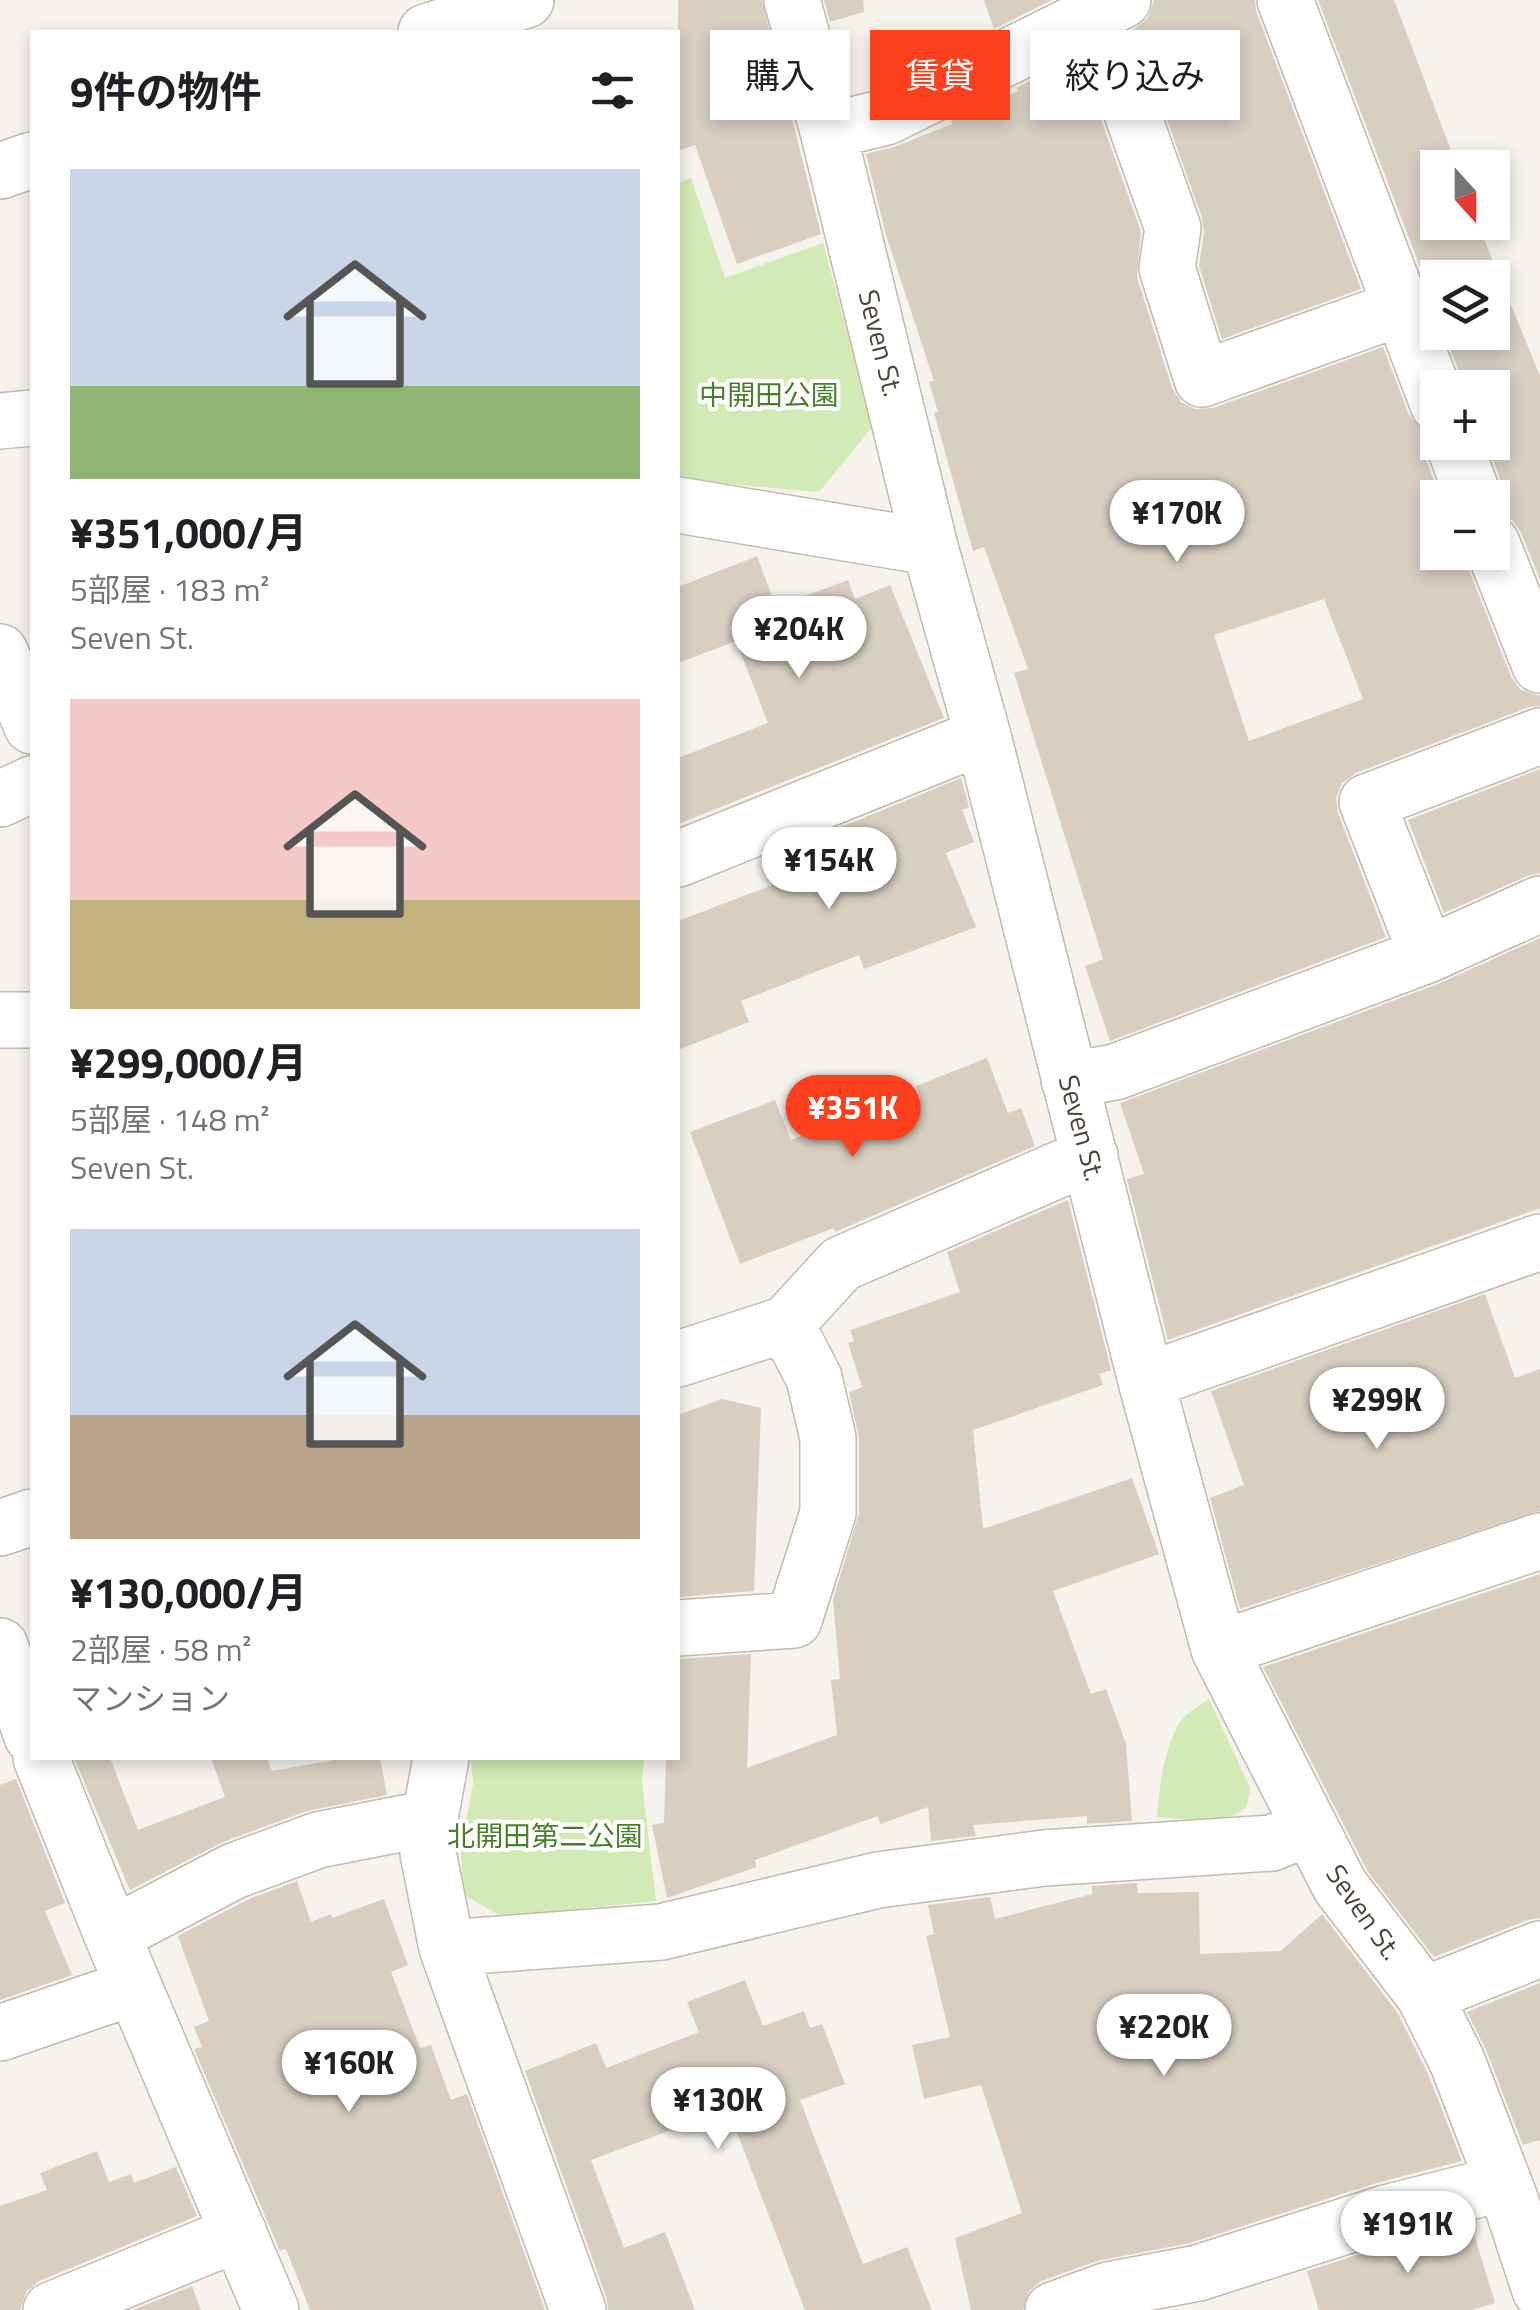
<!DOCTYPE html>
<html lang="ja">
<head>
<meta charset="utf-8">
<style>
	body { margin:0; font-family:"Titillium Web","Noto Sans JP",sans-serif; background:#f6f6f6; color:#202124; height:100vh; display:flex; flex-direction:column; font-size:38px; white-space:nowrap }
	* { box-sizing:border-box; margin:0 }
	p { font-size:32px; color:#757577 }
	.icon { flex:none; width:55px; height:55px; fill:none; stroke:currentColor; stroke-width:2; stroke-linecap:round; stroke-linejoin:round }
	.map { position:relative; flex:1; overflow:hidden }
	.drawer { position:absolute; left:30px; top:30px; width:650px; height:1730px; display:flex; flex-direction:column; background:#fff; border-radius:0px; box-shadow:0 5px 15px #0003 }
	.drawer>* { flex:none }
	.top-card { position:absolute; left:710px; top:30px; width:680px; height:90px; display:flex; gap:20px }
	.needle { width:65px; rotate:159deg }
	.buttons { position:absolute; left:1420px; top:150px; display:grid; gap:20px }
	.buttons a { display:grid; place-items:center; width:90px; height:90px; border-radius:0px; background:#fff; box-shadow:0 5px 15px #0003; font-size:50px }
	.price { position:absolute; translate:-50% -85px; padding:0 22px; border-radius:35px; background:#fff; color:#222; font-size:32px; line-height:65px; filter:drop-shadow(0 2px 5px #0008) }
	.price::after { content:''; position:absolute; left:50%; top:60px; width:30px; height:22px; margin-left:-15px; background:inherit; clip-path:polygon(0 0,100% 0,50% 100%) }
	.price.on { background:#fc3f1d; color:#fff }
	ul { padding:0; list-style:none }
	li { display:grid; align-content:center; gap:20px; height:530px; padding:0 40px }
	li span { display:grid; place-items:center; height:310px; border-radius:0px; color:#555 }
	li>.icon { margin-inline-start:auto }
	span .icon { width:180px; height:180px; fill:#fffc; stroke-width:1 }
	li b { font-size:42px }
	h2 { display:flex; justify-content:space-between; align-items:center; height:120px; padding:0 40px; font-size:42px }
	.tag { padding:0 35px; border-radius:0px; background:#fff; box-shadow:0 5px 15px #0003; font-size:35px; line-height:90px }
	.tag.on { background:#fc3f1d; color:#fff }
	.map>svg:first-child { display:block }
</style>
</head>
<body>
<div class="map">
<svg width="1540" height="2310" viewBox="0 0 1540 2310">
	<rect width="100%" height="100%" fill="#f6f3ec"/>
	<!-- green -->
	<path fill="#d2eab5" d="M691,178L725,278L823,243L873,426L819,492L681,480L678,466V183Z
		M1209,1699L1250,1788C1250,1790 1248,1803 1247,1805C1235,1827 1178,1818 1157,1817C1160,1786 1163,1745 1183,1718C1189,1711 1201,1705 1209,1699Z
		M471,1758H644L642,1782L656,1901L502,1917L463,1894L461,1848L473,1784Z"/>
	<!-- building -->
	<path fill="#d8cfc1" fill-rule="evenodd" d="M678,0H762L821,234L737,264L695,145L678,151Z
		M824,0H863L864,12L830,22Z
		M984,0H1052L994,29Z
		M1154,0H1255L1256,11L1361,289L1222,339L1199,266L1204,233L1202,218L1141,46L1130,32L1148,18Z
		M1318,0H1394L1455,161L1456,168H1438V222H1477L1540,376V580L1521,532L1512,520L1500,514L1505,502L1503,488L1487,442H1492V388H1465L1444,332H1492V278H1438V314Z
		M1063,64L1086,78L1141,231L1137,277L1172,388L1181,402L1195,409L1213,408L1383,347L1409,415L1425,431L1424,453L1440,498H1438V552H1462L1511,677L1521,690L1540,696V706L1529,707L1356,773L1342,783L1336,798L1338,813L1386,937L1110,1041L1085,966L1103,959L1014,673L1028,669L984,547L973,551L934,413L938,412L929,382L934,381L886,235L866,154L894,147L952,124L951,120L1018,91L1016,88ZM1324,599L1363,699L1249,741L1214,635Z
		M757,556L776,607L848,580L855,599L890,585L944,718L678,824V758L768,723L736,641L678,663V587Z
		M1540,769V873L1527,876L1444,913L1408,820Z
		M961,778L969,807L962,810L974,842L946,853L976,927L864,969L859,955L741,1001L749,1022L678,1050V921L786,880L783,871L819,858L812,839Z
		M1540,938V1208L1168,1340L1127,1179L1144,1174L1120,1103L1438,984Z
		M987,1058L1008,1113L1021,1108L1035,1146L835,1232L834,1228L740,1264L690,1132L775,1100L791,1140L835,1123L838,1131L920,1099L916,1086Z
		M1068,1200L1111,1370L1099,1374L1103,1385L973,1430L983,1529L1132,1478L1159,1554L1053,1591L1091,1694L1106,1689L1126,1744L1132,1821L1087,1824V1816L973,1825L976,1836L931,1841L928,1807L880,1824L878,1816L755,1860L756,1867L667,1898L652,1825L664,1823L666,1758H678V1659L751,1654L747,1768L837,1735L831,1680L840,1679L833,1600L859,1513V1438L849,1392L862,1387L848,1343L854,1341L850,1330L960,1292L947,1252Z
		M1485,1294L1515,1378L1540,1369V1511L1240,1609L1210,1498L1244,1485L1211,1391Z
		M722,1399L761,1408L754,1591L678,1597V1415Z
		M1540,1574V1918L1528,1920L1434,1957L1368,1872L1263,1667Z
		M74,1758H110L138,1830L225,1797L211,1758H267L272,1771L345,1758H380L387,1795L307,1811L223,1842L130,1890Z
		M16,1779L65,1903L45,1911L72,1975L0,2000V1785Z
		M297,1881L311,1922L331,1914L332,1918L384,1899L408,1965L391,1972L420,2048L431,2045L451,2100L467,2094L545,2310H310L286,2249L280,2251L194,2049L202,2047L194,2027L209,2021L178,1936L247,1900Z
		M1137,1883L1138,1893L1199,1892L1200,1954L1281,1951L1322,1914L1397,2012L1428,2074L1462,2161L1376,2183L1190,2243L1097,2261L1041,2281L1029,2291L1023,2310H971L955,2238L1022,2213L981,2085L924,2099L912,2045L950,2037L926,1936L934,1934L928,1905L990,1897L995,1919L1092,1894V1886Z
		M745,1980L763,2026L804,2011L810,2028L822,2024L845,2084L800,2100L863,2264L907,2247L932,2310H805L728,2109L591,2160L624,2248L665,2232L695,2310H608L607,2299L525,2071L596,2043L606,2068L699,2032L687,2002Z
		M1540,1983V2140L1523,2145L1486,2050L1467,2012Z
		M97,2151L109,2182L131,2174L134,2183L176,2167L197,2216L39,2281L26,2292L20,2310H0V2206L47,2190L40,2173Z
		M1471,2224L1495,2303L1471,2310H1319L1307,2271L1395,2243Z
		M192,2286L201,2310H133Z"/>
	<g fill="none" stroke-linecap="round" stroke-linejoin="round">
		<defs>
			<path id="minor" d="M792,0L828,131L930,547L983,736L1146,1381L1219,1649L1340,1886L1424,1995L1457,2061L1510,2199L1540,2290
				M1285,0L1438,404
				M1067,30L1112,57L1173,228L1167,268L1202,379L1400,308
				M426,32L526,0
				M828,131L886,117L1123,0
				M0,171L32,160
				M0,421L32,418
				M1453,442L1474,498
				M678,505L930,547
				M1492,544L1540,665
				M0,652L32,726
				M0,799L32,784
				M678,859L983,736
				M1427,955L1367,802L1540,736
				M0,1020H32
				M1069,1080L1115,1072L1427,955L1540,904
				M678,1359L786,1324L841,1264L1090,1156
				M1146,1381L1540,1242
				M0,1528L32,1517
				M678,1628L794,1620L828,1513V1438L814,1378L786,1324
				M0,1646L32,1736
				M1219,1649L1540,1541
				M41,1758L112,1935L271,2310
				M430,1818L441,1758
				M112,1935L234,1871L318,1840L430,1818L428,1853L447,1948
				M1424,1995L1540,1949
				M0,2033L134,1987
				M51,2310L239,2233
				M578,2310L447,1948L661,1932L878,1880L1044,1858L1272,1843L1310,1827
				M1053,2310L1108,2290L1198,2273L1386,2213L1504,2183"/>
		</defs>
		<!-- minor casing -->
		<use href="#minor" stroke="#c2bbae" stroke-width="58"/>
		<!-- minor -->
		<use href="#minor" stroke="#fff" stroke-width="55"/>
	</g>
	<g text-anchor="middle" stroke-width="8" stroke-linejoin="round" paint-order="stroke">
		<!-- street labels -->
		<g font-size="28" fill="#4b4439" stroke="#fff">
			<text transform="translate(881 343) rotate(76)" y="10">Seven St.</text>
			<text transform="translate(1082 1128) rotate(75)" y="10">Seven St.</text>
			<text transform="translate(1364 1912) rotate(55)" y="10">Seven St.</text>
		</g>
		<!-- park labels -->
		<g font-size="28" fill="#4a7f2a" stroke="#fff">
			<text x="769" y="405">中開田公園</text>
			<text x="545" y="1846">北開田第二公園</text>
		</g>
	</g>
</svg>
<div class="buttons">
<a><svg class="needle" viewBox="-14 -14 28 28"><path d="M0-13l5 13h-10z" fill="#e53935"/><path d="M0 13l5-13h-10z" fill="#757577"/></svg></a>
<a><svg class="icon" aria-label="layers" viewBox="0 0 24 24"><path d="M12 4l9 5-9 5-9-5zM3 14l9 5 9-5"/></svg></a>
<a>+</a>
<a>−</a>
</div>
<b class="price" style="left:1177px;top:565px">¥170K</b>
<b class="price" style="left:799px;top:681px">¥204K</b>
<b class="price" style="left:829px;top:912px">¥154K</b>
<b class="price on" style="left:853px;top:1160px">¥351K</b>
<b class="price" style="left:1377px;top:1452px">¥299K</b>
<b class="price" style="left:1164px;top:2079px">¥220K</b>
<b class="price" style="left:349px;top:2115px">¥160K</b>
<b class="price" style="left:718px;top:2152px">¥130K</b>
<b class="price" style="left:1408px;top:2276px">¥191K</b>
<div class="top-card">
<a class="tag">購入</a>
<a class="tag on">賃貸</a>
<a class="tag">絞り込み</a>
</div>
<section class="drawer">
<h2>9件の物件<svg class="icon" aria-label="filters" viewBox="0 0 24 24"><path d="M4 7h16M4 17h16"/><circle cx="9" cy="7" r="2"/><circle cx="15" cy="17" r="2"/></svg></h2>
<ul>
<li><span style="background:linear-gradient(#c9d6e8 70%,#8fb573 0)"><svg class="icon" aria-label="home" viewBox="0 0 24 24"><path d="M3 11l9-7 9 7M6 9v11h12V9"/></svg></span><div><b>¥351,000/月</b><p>5部屋 · 183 m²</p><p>Seven St.</p></div></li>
<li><span style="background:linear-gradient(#f6c9c9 65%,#c2b280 0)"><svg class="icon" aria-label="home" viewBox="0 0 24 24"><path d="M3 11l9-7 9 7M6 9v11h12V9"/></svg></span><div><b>¥299,000/月</b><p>5部屋 · 148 m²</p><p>Seven St.</p></div></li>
<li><span style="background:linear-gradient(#c9d6e8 60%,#b9a48a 0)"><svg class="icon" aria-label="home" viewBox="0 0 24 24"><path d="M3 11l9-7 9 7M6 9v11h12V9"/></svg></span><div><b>¥130,000/月</b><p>2部屋 · 58 m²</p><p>マンション</p></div></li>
</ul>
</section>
</div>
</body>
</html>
